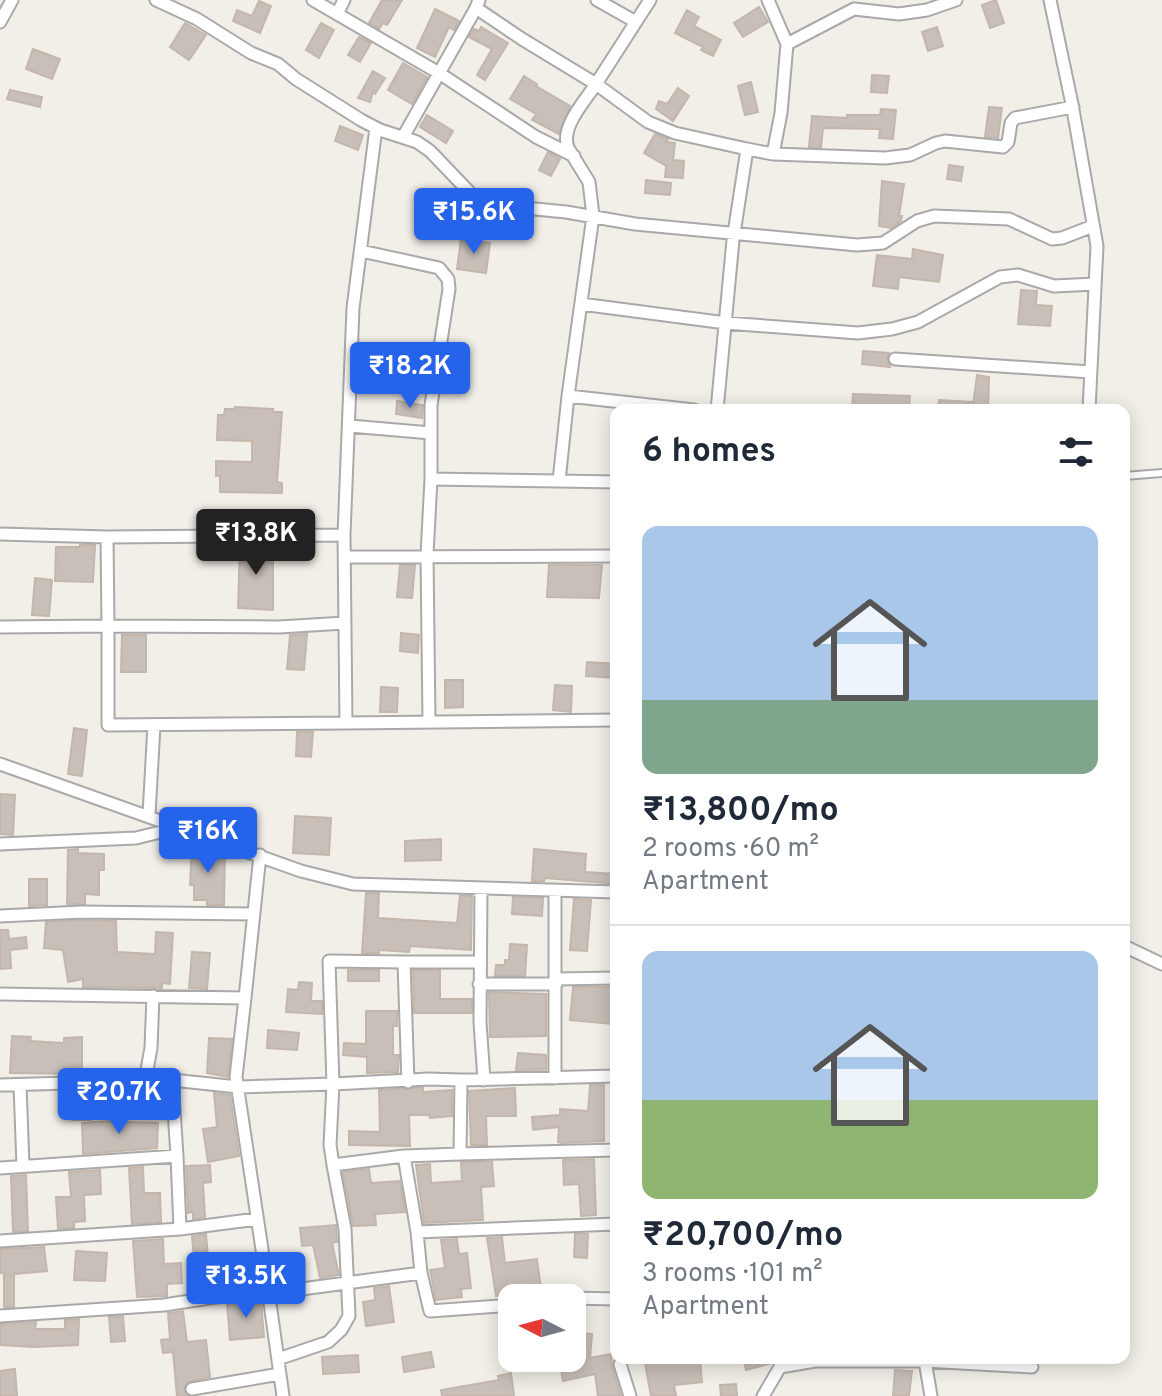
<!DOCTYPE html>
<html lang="en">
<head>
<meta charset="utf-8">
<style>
	body { margin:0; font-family:Overpass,sans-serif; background:#f6f6f7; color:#1f2937; height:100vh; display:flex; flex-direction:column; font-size:30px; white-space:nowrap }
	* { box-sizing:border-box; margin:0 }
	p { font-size:26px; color:#747a83 }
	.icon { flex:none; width:44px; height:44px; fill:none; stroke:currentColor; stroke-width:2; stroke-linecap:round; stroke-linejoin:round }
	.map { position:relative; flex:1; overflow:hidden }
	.drawer { position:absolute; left:610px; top:404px; width:520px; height:960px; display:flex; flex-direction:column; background:#fff; border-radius:16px; box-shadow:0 4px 20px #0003 }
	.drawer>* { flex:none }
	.needle { width:52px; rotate:276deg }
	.tools { position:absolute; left:498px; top:1284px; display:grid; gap:16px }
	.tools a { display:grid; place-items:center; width:88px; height:88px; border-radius:16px; background:#fff; box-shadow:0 4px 20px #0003; font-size:40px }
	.price { position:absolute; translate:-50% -68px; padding:0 18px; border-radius:8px; background:#2563eb; color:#fff; font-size:26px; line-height:52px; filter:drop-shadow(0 2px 4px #0008) }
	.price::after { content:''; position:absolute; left:50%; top:48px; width:24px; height:18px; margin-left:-12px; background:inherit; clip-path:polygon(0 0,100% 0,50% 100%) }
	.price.selected { background:#222; color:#fff }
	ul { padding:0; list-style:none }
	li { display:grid; align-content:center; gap:16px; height:424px; padding:0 32px }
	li+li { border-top:2px solid #e0e1e3 }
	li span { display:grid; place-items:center; height:248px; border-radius:16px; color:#555 }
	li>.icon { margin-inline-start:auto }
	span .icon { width:144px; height:144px; fill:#fffc; stroke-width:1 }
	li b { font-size:34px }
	h2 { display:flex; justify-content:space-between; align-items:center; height:96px; padding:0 32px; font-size:34px }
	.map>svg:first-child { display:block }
</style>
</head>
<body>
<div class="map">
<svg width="1162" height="1396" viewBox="0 0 1162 1396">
	<rect width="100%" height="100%" fill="#f2efe9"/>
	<!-- building -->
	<path fill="#c7bfb8" stroke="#c4b6ab" stroke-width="2" d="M382,0H402L387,25L383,23L379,29L369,23Z
		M996,0L1004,23L990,28L982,5Z
		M259,1L271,6L260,33L233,21L237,10L252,16Z
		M759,7L768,22L743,37L734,23Z
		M435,9L459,21L454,30L449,27L435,57L417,48Z
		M687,10L699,17L694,26L721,40L713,56L701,50L703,47L675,33Z
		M185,23L206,35L189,60L170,47Z
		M321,23L334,30L319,58L306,50Z
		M481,27L508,43L485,80L477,75L492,49L469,37L474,29L479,31Z
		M937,27L943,46L928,51L922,32Z
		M359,37L371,43L360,62L348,55Z
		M33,49L60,59L52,79L26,69Z
		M403,63L427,77L412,104L388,90Z
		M373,71L385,78L375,94L373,92L370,102L358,98Z
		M872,75L889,76L887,93L871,92Z
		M524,76L537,84L536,86L570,106L559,134L532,120L536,114L510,99Z
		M751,82L758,112L745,115L738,86Z
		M678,88L689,96L673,121L656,109L659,101L667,104Z
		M10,90L42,97L40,107L7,99Z
		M989,107L1002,108L998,138L985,137Z
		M881,109L896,110L893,139L879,138L880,129L823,128L821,147H809L812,116L847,118V115H880Z
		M427,115L453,131L446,143L420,127Z
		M340,126L363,135L358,150L335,141Z
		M655,134L668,139L666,142L675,143L673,160L684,161L683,178L665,177L666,166L644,153Z
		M548,152L560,159L551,176L539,170Z
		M949,165L963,167L961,181L947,179Z
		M646,180L671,183L670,195L645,193Z
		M882,181L904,184L899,216H902L901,221L891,228L879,226Z
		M447,208L460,210L456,238L443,236Z
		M461,239L490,243L486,273L457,269Z
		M913,249L943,255L939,282L899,277L898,289L873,286L877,255L912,259Z
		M1021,290L1037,291L1036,305L1052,306L1050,326L1018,324Z
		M863,351L889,353L887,359L890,367L862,364Z
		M977,375L989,377L988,410H938L939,400L973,402V406Z
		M853,394L910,396L909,410H852Z
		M397,401L423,405L422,418L396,414Z
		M235,407L273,409V412H282L277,482L282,483V493L220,492V476H216V461L252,462V441L217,440L218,415H224L225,409H234Z
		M240,544H273V610L238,608Z
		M80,545H95L93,582L55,581L56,547H80Z
		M400,565H415L412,598L397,597Z
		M549,565H602L599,598L547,597Z
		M35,578L52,580L49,616L32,615Z
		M401,633L419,635L418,653L400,651Z
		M307,634L304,670L287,669L290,635Z
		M122,635H146V672H121Z
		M587,662L616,664V678L586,676Z
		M445,680H463V707L445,708Z
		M555,685L572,686L571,712L553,710Z
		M381,687L398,688L397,712H380Z
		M74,728L87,730L82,776L68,774Z
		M297,732H313L311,757L296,756Z
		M0,794L15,795L13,835L0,834Z
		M295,816L331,818L329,855L293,853Z
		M441,839V860L405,861V841Z
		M192,841L214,849V853H225L224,905H207V900H194V885H190Z
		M78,849V853L104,854V870H99V895L85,894V904H67L68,850Z
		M534,849L586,854L585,872L616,874V884L545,878L544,881H532Z
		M29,879H47V905L29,906Z
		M366,893H379L378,918L457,923L460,896H472L471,950L410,946L409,952L379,950V953H362Z
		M513,897L543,898L542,916L512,914Z
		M574,899L591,900L587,951L570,950Z
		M82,920L116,921L117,952L155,954L156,932L173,933L170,984L162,983V988L83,987V979L68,982L63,950L44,948L46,922Z
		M0,930H8L9,939L26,937L27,948L10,950L11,968L0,969Z
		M510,944L527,945L525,976H495L496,965H505V960H509Z
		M192,952L210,953L207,989L189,988Z
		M348,970H379V981H348Z
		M413,970H440V999H472V1013H414Z
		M299,982L312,983L311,1001H322V1014L286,1012L288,989L298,990Z
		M573,987H616L613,1024L570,1020Z
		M489,992L546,994V1036L490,1037Z
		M366,1011H397V1026H393V1055H399L398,1072L367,1073V1057L343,1055L344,1043L366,1044Z
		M268,1030L299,1033L297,1050L267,1048Z
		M12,1036L31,1037L30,1041L64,1043V1038L82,1037V1074L10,1073Z
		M209,1038L232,1039L228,1077L207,1073Z
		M518,1053L546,1055V1069L516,1070Z
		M590,1085H604V1141L562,1143L558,1142L559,1127L533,1130L532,1117L560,1115V1109L588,1111Z
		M413,1088H423V1092L452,1090V1116L430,1118L429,1115H409L410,1146L349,1145V1131L380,1132L379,1090Z
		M515,1088L516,1116H486L487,1145H471L469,1091Z
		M214,1093L230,1095L239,1156L208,1162L203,1129L217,1127Z
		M71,1094H90L91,1120H72Z
		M125,1120L126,1122L158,1123L157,1148L83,1154L82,1123Z
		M594,1159L596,1215L581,1216L579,1184L564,1185L563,1160Z
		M461,1162H492L494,1186L481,1187L483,1220L424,1223L416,1165L430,1164L431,1183L462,1181Z
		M210,1165L211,1182L203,1183L205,1217L193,1219V1212L188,1213L186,1166Z
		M143,1167L144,1193H160L161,1222L132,1224L129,1168Z
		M369,1169L371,1183L400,1181L405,1212L375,1214L376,1225L353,1226L343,1172Z
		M100,1170L101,1194L84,1195L85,1221L74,1222V1228L58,1229L56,1197H71L69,1172Z
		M26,1175L28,1231L13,1232L11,1176Z
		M336,1225L337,1242L332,1243L339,1275L320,1278L313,1245L302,1246L300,1228Z
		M206,1234L208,1258L194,1259L192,1236Z
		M575,1234H588L587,1258L574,1257Z
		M502,1237L505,1263L537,1259L541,1289L496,1296L487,1238Z
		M163,1239L164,1264L181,1263L182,1283L167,1284V1296L137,1297L133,1241Z
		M457,1239L459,1254L467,1253L471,1288L461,1289L462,1297L436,1300L430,1270L445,1268L441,1240Z
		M44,1247L47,1271L14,1274V1307H4V1273H0V1249Z
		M76,1251L107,1253L105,1281L74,1280Z
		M389,1286L394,1322L366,1326L363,1302L375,1300L374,1288Z
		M261,1301L264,1337L230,1340L227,1304Z
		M183,1311L187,1342L206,1340L210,1377L187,1382L184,1390L188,1396H177L173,1352L163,1353L161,1340L170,1339L168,1313Z
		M123,1316L125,1341L111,1342L109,1317Z
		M79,1319L78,1345L34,1347L0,1345V1324L36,1322L35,1329H65V1320Z
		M572,1333L592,1334L590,1358L611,1354L612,1367L621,1396H598L595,1374L563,1381L560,1364L572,1362Z
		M431,1352L434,1367L404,1372L402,1357Z
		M358,1355L359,1372L323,1374L322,1357Z
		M644,1358H700L702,1382L674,1385L676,1396H651Z
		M743,1358H772V1363L746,1370Z
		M15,1369L17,1396H0V1371Z
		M895,1370L912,1371L909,1396H893Z
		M511,1373L514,1396H442L441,1390L499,1380L498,1376Z
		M736,1384L737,1396H721L720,1385Z"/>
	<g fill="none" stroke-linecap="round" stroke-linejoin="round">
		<defs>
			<path id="service" d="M1124,476L1162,473"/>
			<path id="minor" d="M156,0L197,19L251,53L278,64L296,79L361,120L380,130L417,142L430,151L475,198L484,204L566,212L635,224L857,245L883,243L917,221L934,216L1009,219L1052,239L1062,238L1093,226
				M313,0L439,73L536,137L574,156
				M479,0L476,8L522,39L596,84L650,0
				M597,0L636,22
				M768,0L787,44
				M1050,0L1072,104L1097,246L1089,410
				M337,14L344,0
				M0,22L12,0
				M376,128L353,308L344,535L346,723L616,720
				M403,137L476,8
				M773,154L781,113L787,44L854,9L899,14L927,10L956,0
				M361,251L439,268L448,279L449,289L431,405V479L559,481
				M581,304L726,323L858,333L892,329L918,322L1000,277L1018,275L1054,286L1095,284
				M895,359L1091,372
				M568,396L694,410
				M717,410L733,240L747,149L773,154L885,158L910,155L936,143L945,141L1003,147L1008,142L1011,123L1015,118L1073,107
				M350,426L431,433
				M616,482L559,481L568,396L593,216L589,182L568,148C560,127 585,101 596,84L648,122L675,133L747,149
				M0,534L107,537L108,626L279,627L345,623
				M107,537L344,535
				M345,557L616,556
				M0,627L108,626V725L346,723
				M429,722L427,555L431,479
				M0,764L301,871L353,884L616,892
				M149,815L154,725
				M0,844L136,838L181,827
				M481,889L480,1022L484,1080
				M555,890V1078
				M0,916L82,912L254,914
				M1124,946L1162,964
				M404,962L329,961L333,1084L429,1079L461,1080L460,1154L404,1156
				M555,979L616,978
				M479,984H556
				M0,994L245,998L236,1077L268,1289L279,1292L421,1273L430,1311L512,1305
				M245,998L260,855
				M172,1080L177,1156
				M461,1080L616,1076
				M145,1081L151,1048L153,996
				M408,1082L404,962H480
				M0,1085L172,1080L238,1087L333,1084L330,1145L333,1165L404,1156L417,1232
				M20,1085L23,1166
				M460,1154L616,1150
				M0,1168L177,1156L180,1229L257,1219
				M0,1241L180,1229
				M421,1273L417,1232L616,1224
				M569,1298L616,1299
				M0,1316L164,1305L268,1289L283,1396
				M278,1359L328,1342L341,1330L349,1316L345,1229L333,1165
				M925,1361L1032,1367
				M620,1364L630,1396
				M780,1367L815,1361H925L931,1396
				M192,1389L280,1374
				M763,1396L780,1367V1358"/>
		</defs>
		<!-- service casing -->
		<use href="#service" stroke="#a9a9a9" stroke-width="10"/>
		<!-- minor casing -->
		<use href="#minor" stroke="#a9a9a9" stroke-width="15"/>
		<!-- service -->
		<use href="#service" stroke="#fff" stroke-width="6"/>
		<!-- minor -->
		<use href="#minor" stroke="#fff" stroke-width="11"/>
	</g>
</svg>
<div class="tools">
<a><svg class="needle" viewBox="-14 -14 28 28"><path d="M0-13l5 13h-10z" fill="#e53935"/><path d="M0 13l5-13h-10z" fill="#747a83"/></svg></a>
</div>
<b class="price" style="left:474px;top:256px">₹15.6K</b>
<b class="price" style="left:410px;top:410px">₹18.2K</b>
<b class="price selected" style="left:256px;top:577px">₹13.8K</b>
<b class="price" style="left:208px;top:875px">₹16K</b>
<b class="price" style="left:119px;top:1136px">₹20.7K</b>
<b class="price" style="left:246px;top:1320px">₹13.5K</b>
<section class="drawer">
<h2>6 homes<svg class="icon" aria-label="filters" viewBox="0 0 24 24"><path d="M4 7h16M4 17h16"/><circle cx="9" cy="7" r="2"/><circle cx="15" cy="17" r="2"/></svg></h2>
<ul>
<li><span style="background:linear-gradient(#a9c7e8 70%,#7fa58c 0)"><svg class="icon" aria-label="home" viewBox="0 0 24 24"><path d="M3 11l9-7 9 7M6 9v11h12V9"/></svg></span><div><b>₹13,800/mo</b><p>2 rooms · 60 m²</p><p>Apartment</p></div></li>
<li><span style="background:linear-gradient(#a9c7e8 60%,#8fb573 0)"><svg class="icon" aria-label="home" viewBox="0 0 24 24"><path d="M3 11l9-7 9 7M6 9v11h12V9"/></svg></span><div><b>₹20,700/mo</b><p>3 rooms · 101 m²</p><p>Apartment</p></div></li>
</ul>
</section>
</div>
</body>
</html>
